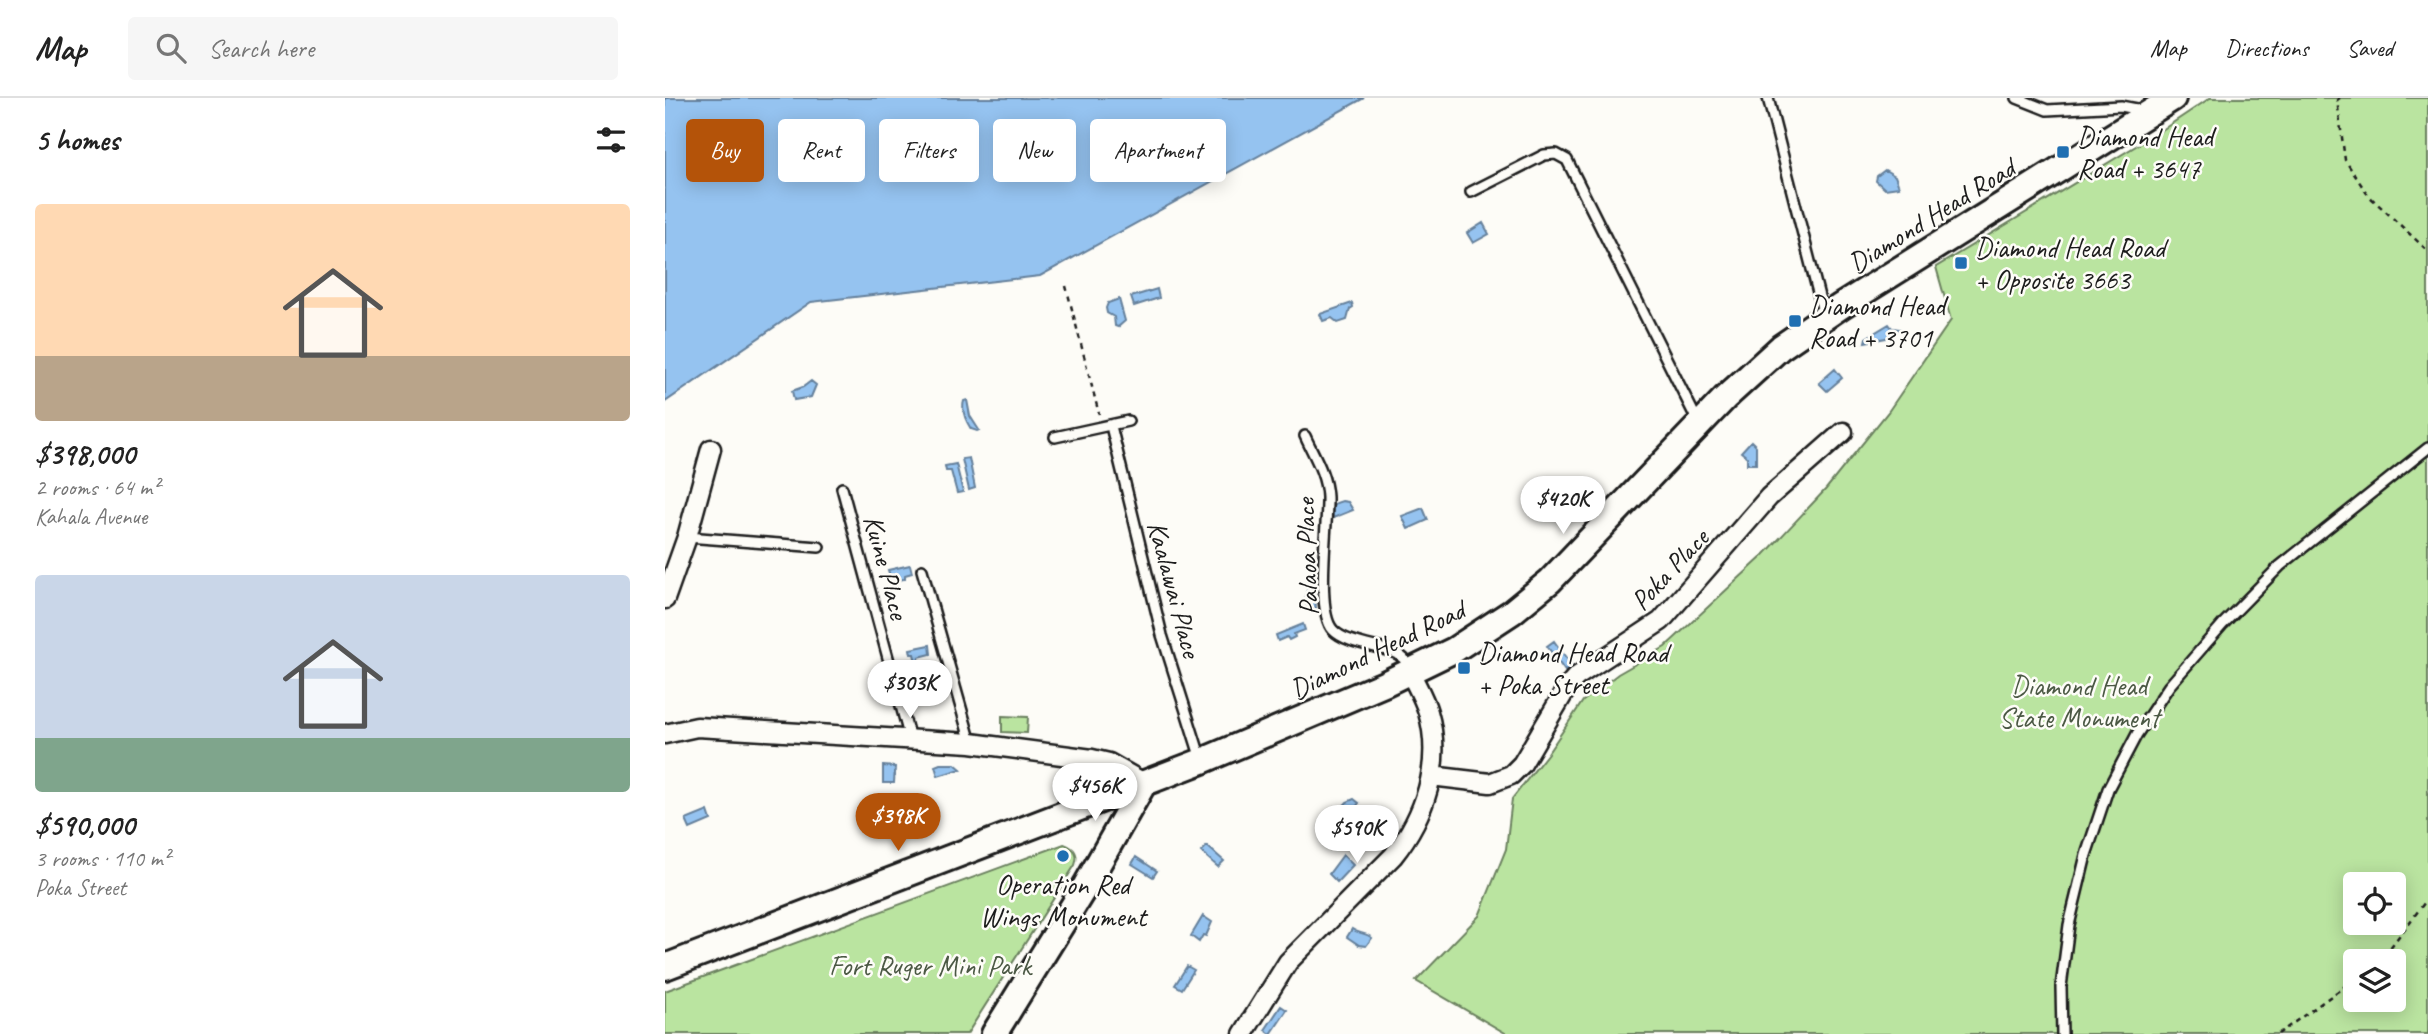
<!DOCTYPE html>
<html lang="en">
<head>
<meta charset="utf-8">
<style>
	body { margin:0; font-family:Caveat,sans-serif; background:#f6f6f6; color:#222; height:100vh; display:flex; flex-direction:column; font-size:26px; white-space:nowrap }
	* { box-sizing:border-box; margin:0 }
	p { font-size:23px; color:#767676 }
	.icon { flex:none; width:38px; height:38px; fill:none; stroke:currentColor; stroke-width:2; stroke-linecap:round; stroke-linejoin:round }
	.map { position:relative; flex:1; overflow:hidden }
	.side { display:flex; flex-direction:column; background:#fff; width:665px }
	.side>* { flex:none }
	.top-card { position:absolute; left:21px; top:21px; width:665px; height:63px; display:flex; gap:14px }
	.buttons { position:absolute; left:1678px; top:774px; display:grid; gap:14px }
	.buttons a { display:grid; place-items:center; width:63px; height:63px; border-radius:7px; background:#fff; box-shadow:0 4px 18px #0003; font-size:35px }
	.price { position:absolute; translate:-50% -60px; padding:0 16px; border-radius:24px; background:#fff; color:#222; font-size:23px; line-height:46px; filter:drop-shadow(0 2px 4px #0008) }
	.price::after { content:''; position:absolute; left:50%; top:42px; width:21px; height:16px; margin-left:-10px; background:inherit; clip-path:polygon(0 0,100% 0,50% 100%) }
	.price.current { background:#b45309; color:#fff }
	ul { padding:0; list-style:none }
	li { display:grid; align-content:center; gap:14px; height:371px; padding:0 35px }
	li span { display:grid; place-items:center; height:217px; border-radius:7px; color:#555 }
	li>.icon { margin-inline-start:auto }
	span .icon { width:126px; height:126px; fill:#fffc; stroke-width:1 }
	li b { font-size:30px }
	h2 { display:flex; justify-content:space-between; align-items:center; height:84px; padding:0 35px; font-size:30px }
	.tag { padding:0 24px; border-radius:7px; background:#fff; box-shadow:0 4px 18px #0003; font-size:24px; line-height:63px }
	.tag.current { background:#b45309; color:#fff }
	header { display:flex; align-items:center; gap:42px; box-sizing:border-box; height:98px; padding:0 35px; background:#fff; border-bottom:2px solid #e0e0e0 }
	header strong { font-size:33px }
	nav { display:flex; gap:38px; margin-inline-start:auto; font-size:24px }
	.search { width:490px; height:63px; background:#f6f6f6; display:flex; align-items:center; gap:18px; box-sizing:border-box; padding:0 24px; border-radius:7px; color:#767676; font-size:26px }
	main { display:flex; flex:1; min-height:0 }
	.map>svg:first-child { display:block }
</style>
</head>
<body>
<header>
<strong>Map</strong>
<div class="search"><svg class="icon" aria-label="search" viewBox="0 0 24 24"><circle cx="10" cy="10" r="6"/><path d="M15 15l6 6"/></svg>Search here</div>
<nav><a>Map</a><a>Directions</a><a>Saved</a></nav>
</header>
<main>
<section class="side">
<h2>5 homes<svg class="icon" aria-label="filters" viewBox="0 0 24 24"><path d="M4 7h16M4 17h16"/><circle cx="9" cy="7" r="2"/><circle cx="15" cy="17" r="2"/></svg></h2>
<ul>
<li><span style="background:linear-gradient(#ffd9b3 70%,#b9a48a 0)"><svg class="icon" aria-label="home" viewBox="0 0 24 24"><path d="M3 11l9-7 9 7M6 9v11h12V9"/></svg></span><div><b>$398,000</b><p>2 rooms · 64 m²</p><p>Kahala Avenue</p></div></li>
<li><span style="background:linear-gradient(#c9d6e8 75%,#7fa58c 0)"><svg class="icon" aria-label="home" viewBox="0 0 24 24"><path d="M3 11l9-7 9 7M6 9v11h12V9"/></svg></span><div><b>$590,000</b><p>3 rooms · 110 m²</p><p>Poka Street</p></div></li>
</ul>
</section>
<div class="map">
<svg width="1763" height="936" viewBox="0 0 1763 936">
	<rect width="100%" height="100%" fill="#fdfcf7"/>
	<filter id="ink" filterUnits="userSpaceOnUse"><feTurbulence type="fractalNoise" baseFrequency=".0143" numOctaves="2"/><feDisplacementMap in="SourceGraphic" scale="14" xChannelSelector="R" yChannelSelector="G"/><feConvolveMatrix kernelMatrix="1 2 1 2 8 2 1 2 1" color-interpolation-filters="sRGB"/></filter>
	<g filter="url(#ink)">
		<!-- green -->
		<path fill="#bae4a0" stroke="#6b805e" stroke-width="2" fill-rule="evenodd" d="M1545,0H1763V936H842L751,883L814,818L841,751L847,701L883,655L918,603L953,576L1000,549L1099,457L1161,391L1223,314L1286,222L1271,169L1494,34ZM1690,786H1729V824H1690ZM1690,863H1729V901H1690Z
			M337,618L363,619L362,635L337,634Z
			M399,746C410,750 414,756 410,767L302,936H0V893Z"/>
		<!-- water -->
		<path fill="#95c3f0" stroke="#65809b" stroke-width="2" d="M0,0H699L375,178L146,204L0,304Z
			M1220,72L1230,78L1234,89L1220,91L1211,83L1212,78Z
			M818,125L824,136L808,145L802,135Z
			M492,191L494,200L469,208L466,199Z
			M454,201L460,223L453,229L450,228L449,219L442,215L441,210L443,205Z
			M687,205L688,209L685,211L682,222L673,225L667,220L658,223L655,216Z
			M1224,226L1227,230L1234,231L1221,240L1200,244L1201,240Z
			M1170,271L1177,280L1162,293L1154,285Z
			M146,283L151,287L146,299L129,302L127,293L138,289Z
			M302,302L305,318L314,332L312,333L306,331C301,323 296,313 299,303Z
			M1086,343L1091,348V366H1082V359L1076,354Z
			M304,360L310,390L304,392L297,361Z
			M291,366L298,394L292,395L286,373H281L280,368Z
			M677,403L683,404L688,412L668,420L667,410L671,405Z
			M758,410L763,422L743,431L737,418Z
			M245,467L247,475L240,477V481L233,482L231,477L225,478L223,472Z
			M648,481L651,510L644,513L640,503L644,482Z
			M638,526L640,532L629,536L630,539L624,542L622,539L613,543L611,537Z
			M889,543L907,568L900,573L882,548Z
			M265,547L266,556L254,559V563L251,564L249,556H246L245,551Z
			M275,666H290L296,671L273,678L270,668Z
			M218,668L230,669L229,685H218Z
			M689,701L694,705L682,721L674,713L682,704Z
			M43,713L46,722L25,731L21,722Z
			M542,748L559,763L553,769L536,754Z
			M678,757L688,767L672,784L664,776Z
			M471,759L492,773L488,779L467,766Z
			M538,818L547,824L541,838L538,837L534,844L526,838Z
			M687,831C694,836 702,835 707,840L701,848L694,847L682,839Z
			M522,868L529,872L517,891L510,887Z
			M616,908L622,912L606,936L600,932Z"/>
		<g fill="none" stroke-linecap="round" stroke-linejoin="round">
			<defs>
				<path id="lane" d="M1103,0L1159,218
					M1352,0L1382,12L1456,8L1477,12
					M806,94L879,57L891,56L902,62L1034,326
					M446,328L497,537L536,661
					M640,338C649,358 661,376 662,399C663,426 650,513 668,532C681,546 715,548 733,556L739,561L744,572
					M390,339L463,323
					M177,390L245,641
					M22,439L154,449
					M257,472L306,645
					M1397,936L1396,889L1404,827L1421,757L1443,691L1472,636L1504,588L1558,526L1615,468L1763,350"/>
				<path id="street" d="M0,501L22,439L46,351
					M0,636L32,629L306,645L427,661L444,665L479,685
					M766,678L825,685L846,677L857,666L903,588L911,579L996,523L1104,399L1178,334
					M578,936L623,864L728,758C760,718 778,665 763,614C759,600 751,587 745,574"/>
				<path id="secondary" d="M0,869L537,663L719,586L789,552L847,514L885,483L1060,300L1116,249L1176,208L1508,0
					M329,936L421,787L479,685"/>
			</defs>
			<!-- lane casing -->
			<use href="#lane" stroke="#1c1c1c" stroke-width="14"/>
			<!-- street casing -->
			<use href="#street" stroke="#1c1c1c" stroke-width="23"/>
			<!-- secondary casing -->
			<use href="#secondary" stroke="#1c1c1c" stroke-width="30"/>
			<!-- path -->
			<path stroke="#1c1c1c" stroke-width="2.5" stroke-dasharray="5 5" stroke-linecap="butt" d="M1675,0L1672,2L1680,62L1703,97L1763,153
				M401,188L434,316
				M1711,863L1725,850L1763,800
				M1613,936L1690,881"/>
			<!-- lane -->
			<use href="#lane" stroke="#fdfcf7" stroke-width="9"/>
			<!-- street -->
			<use href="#street" stroke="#fdfcf7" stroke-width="18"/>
			<!-- secondary -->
			<use href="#secondary" stroke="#fdfcf7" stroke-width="24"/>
		</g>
	</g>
	<!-- markers -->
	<g fill="#1f6fb2" stroke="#fdfcf7" stroke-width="2.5">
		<rect x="1391" y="47" width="14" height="14" rx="3.5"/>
		<rect x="1289" y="158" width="14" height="14" rx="3.5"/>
		<rect x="1123" y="216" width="14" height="14" rx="3.5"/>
		<rect x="792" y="563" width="14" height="14" rx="3.5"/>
		<circle cx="398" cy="758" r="7"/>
	</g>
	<g text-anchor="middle" stroke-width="5" stroke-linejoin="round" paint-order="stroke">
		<!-- poi labels -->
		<g font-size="28" fill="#1c1c1c" stroke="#fdfcf7" text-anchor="start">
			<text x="1412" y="48">Diamond Head<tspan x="1412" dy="32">Road + 3647</tspan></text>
			<text x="1310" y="159">Diamond Head Road<tspan x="1310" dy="32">+ Opposite 3663</tspan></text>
			<text x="1144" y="217">Diamond Head<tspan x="1144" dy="32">Road + 3701</tspan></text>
			<text x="813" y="564">Diamond Head Road<tspan x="813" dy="32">+ Poka Street</tspan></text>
			<text x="398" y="796" text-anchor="middle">Operation Red<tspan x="398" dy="32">Wings Monument</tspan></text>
		</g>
		<!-- street labels -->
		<g font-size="28" fill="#1c1c1c" stroke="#fdfcf7">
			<text transform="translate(1266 117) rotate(-32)" y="10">Diamond Head Road</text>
			<text transform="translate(641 459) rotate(-92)" y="10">Palaoa Place</text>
			<text transform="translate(222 469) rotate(75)" y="10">Kuine Place</text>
			<text transform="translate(1004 471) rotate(-47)" y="10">Poka Place</text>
			<text transform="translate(510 491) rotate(75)" y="10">Kaalawai Place</text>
			<text transform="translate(712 551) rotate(-26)" y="10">Diamond Head Road</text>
		</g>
		<!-- park labels -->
		<g font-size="28" fill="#4b5844" stroke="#fdfcf7">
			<text x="1414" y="597">Diamond Head<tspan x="1414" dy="32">State Monument</tspan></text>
			<text x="265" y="877">Fort Ruger Mini Park</text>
		</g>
	</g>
</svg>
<div class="buttons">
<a><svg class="icon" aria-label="locate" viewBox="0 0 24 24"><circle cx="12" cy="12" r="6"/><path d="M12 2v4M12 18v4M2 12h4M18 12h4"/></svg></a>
<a><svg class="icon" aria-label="layers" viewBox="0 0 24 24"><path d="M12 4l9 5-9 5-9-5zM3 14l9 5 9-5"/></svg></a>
</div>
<b class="price" style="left:898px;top:438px">$420K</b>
<b class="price" style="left:245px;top:622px">$303K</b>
<b class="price" style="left:430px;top:725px">$456K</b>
<b class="price current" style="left:233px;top:755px">$398K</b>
<b class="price" style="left:692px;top:767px">$590K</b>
<div class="top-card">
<a class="tag current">Buy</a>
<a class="tag">Rent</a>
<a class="tag">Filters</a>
<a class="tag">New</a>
<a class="tag">Apartment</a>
</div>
</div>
</main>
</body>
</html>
